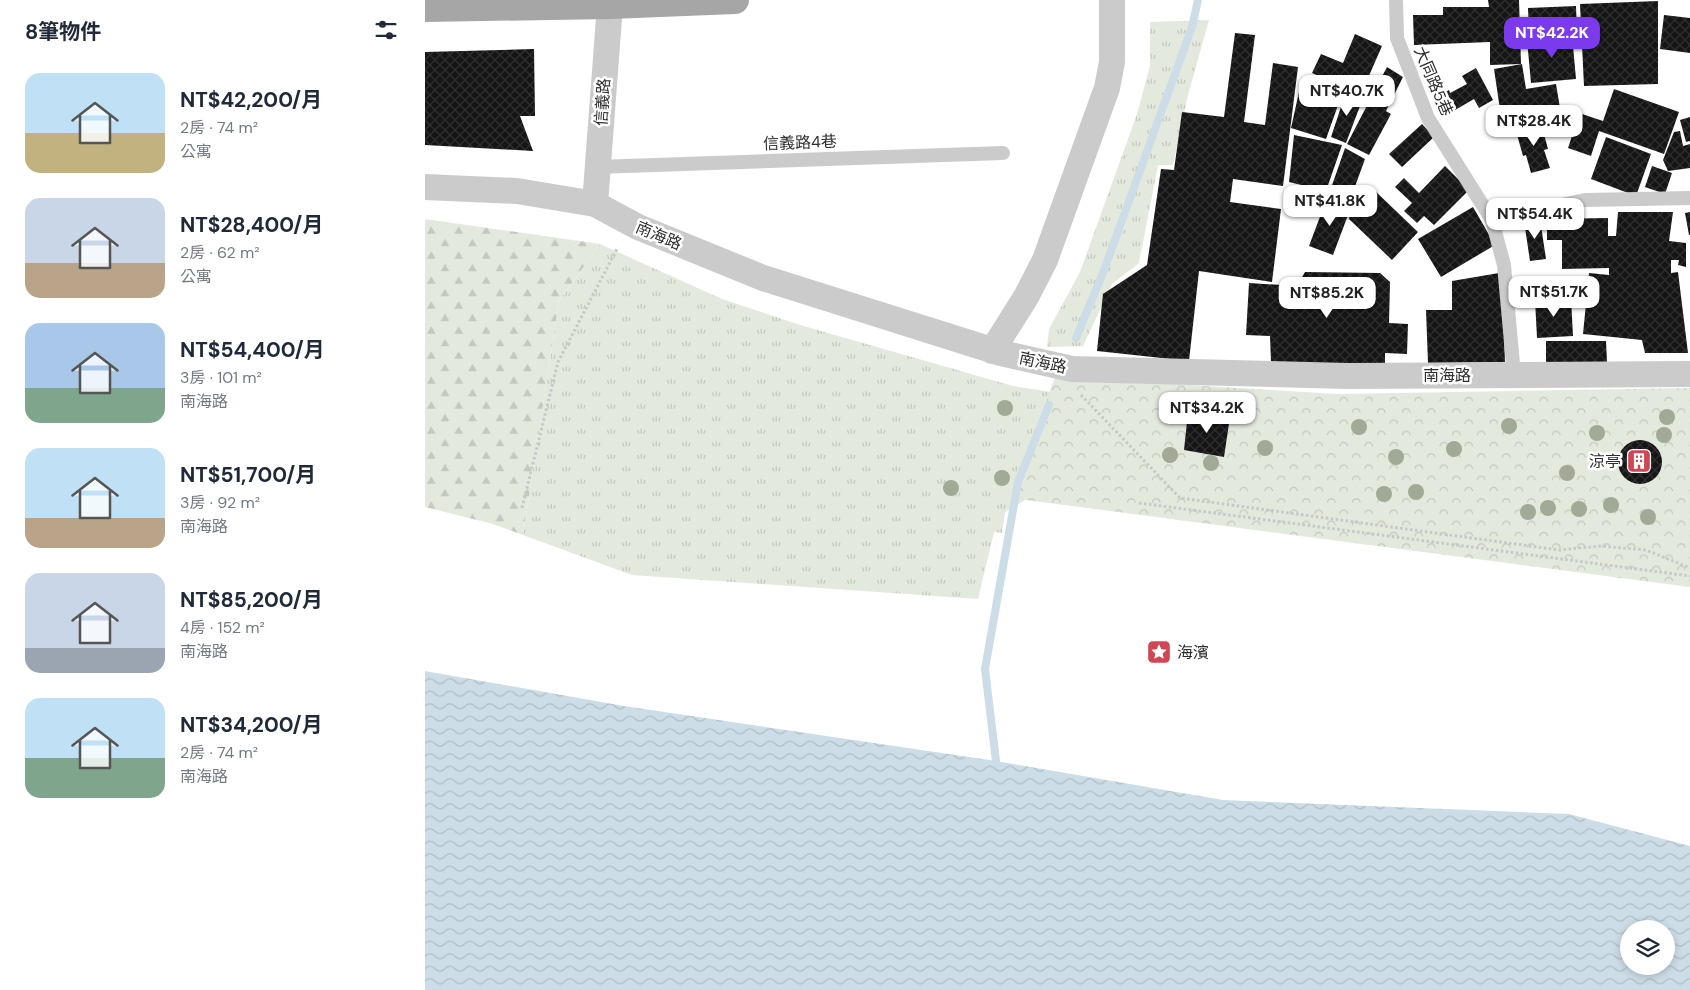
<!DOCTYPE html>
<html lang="zh-TW">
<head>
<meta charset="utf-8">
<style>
	body { margin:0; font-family:"DM Sans","Noto Sans TC",sans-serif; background:#f2f2f3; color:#1f2937; height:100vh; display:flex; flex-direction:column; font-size:19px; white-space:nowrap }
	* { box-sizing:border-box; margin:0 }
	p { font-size:16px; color:#747a83 }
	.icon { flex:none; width:28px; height:28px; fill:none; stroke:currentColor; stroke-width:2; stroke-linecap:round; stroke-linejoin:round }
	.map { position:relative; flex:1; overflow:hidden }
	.sheet { display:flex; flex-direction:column; background:#fff; width:425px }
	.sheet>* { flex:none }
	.tools { position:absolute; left:1195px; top:920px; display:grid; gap:10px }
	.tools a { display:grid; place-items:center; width:55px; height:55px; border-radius:50%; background:#fff; box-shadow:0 2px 8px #0003; font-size:25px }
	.price { position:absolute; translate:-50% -42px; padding:0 11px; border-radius:10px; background:#fff; color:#222; font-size:16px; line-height:32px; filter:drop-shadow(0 1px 2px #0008) }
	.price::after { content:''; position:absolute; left:50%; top:30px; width:15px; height:11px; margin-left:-8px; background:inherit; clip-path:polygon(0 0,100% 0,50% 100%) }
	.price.selected { background:#7c3aed; color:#fff }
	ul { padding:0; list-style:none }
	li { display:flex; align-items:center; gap:15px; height:125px; padding:0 25px }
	li span { display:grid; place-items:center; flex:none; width:140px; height:100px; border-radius:15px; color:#555 }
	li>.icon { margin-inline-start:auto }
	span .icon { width:60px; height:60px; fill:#fffc; stroke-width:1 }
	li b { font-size:21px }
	h2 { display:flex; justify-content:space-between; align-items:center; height:60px; padding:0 25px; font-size:21px }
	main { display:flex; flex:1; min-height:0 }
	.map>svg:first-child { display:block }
</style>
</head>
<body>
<main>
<section class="sheet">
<h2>8筆物件<svg class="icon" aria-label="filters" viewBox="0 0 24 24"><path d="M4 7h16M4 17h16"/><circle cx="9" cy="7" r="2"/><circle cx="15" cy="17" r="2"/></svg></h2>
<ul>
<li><span style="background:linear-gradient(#bfe0f5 60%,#c2b280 0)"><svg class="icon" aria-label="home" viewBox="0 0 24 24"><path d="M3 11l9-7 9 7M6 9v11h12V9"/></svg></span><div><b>NT$42,200/月</b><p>2房 · 74 m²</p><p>公寓</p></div></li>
<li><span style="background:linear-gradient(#c9d6e8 65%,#b9a48a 0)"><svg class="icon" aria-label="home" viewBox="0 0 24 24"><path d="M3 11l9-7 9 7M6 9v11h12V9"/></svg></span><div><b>NT$28,400/月</b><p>2房 · 62 m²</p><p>公寓</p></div></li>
<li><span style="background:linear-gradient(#a9c7e8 65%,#7fa58c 0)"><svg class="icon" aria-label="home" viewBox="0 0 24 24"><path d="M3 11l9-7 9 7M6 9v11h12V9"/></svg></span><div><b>NT$54,400/月</b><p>3房 · 101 m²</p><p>南海路</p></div></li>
<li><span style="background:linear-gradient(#bfe0f5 70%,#b9a48a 0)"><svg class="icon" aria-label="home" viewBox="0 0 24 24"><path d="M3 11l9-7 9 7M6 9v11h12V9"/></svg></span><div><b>NT$51,700/月</b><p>3房 · 92 m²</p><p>南海路</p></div></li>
<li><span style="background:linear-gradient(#c9d6e8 75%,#9aa5b1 0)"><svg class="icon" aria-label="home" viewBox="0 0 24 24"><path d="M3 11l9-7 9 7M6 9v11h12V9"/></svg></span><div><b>NT$85,200/月</b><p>4房 · 152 m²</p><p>南海路</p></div></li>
<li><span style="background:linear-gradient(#bfe0f5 60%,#7fa58c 0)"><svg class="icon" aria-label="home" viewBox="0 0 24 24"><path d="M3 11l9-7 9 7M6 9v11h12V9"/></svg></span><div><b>NT$34,200/月</b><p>2房 · 74 m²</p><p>南海路</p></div></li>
</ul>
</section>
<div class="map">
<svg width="1265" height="990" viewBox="0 0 1265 990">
	<defs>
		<pattern id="grass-tufts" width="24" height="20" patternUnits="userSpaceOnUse" patternTransform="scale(1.25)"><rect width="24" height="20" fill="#e4e9dd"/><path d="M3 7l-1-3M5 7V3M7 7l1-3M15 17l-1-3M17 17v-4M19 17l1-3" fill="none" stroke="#c4c8be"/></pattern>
		<pattern id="forest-firs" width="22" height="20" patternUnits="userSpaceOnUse" patternTransform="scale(1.25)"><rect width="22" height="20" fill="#e4e9dd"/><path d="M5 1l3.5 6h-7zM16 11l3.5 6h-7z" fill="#c4c8be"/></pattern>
		<pattern id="park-crowns" width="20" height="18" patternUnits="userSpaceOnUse" patternTransform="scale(1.25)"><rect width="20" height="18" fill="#e4e9dd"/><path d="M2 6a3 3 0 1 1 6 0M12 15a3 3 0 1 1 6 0" fill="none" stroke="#c4c8be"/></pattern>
		<pattern id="water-waves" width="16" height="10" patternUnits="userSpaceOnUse" patternTransform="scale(1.25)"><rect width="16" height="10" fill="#ccdde7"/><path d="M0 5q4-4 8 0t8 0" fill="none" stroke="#b0bec6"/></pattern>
		<pattern id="building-cross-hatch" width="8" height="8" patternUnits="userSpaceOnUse" patternTransform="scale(1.25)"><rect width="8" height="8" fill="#151515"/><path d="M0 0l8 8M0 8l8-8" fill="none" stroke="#2f2f2f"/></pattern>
	</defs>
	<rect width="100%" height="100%" fill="#fff"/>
	<!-- grass -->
	<path fill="url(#grass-tufts)" d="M784,20L763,95L748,165H733L714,263L687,284L658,346L622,347L624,329L655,272L712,114L725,66V22Z
		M175,244L297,299L375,325L588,386L620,391L647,398L607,496L580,512L577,533L569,532L553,599L207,575L98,535L134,301Z"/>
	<!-- forest -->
	<path fill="url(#forest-firs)" d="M0,219L175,244L134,301L98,535L68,524L0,507Z"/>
	<!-- park -->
	<path fill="url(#park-crowns)" d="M630,377L913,394L1265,388V587L586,498Z"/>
	<!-- water -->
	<path fill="url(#water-waves)" fill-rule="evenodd" d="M0,671L199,706L571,761L798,800L1144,814L1265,846V990H0ZM1204,929H1241V966H1204Z"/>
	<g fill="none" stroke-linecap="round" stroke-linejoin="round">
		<!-- stream -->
		<path stroke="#ccdde7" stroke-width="8" d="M651,338L678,273L767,27L773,0
			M571,761L560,669L593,482L624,405"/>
	</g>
	<!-- building -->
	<path fill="url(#building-cross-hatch)" d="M1063,0H1094L1096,64L1065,65V42L989,45L988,15H1018V7H1064Z
		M1233,1V84L1159,86L1155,4Z
		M1151,6L1152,33L1104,34L1103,8Z
		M1239,15L1265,18V53L1235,49Z
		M810,33L830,35L819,122L840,125L848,63L873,67L858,186L808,179L805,202L856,209L847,282L774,271L764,361L672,351L678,294L722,265L736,169L749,170L757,112L799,117Z
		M930,34L957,46L936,94L887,73L896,54L918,63Z
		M1147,35L1151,79L1106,83L1102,40Z
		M109,49L110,116H95L108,151L0,145V52Z
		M1097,64L1101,89L1131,84L1136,114L1077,123L1069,69Z
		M962,67L978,77L961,111L966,114L944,155L922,144Z
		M1051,68L1068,100L1054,108L1049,99L1018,117L1008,99L1024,90L1025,93L1042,84L1037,76Z
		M876,83L917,94L901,139L866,128Z
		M1189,89L1254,112L1239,154L1174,131L1166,156L1143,148L1148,133L1132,128L1139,108L1178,121L1176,127Z
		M921,92L938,98L921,143L906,137Z
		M1265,117V141L1261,142L1255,120Z
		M1116,123L1123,149L1119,150L1125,168L1106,173L1101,155L1098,156L1091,131Z
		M997,124L1009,137L977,167L964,154Z
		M1255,131L1258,146L1265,144V168L1243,171L1238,160L1249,132Z
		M869,135L917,145L901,191L864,182Z
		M1181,137L1226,154L1211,196L1166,179Z
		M920,148L940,159L924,203L904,194Z
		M1020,166L1044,190L1009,225L999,216L992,223L979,211L987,203L970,187L979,178L994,193Z
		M1227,166L1247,173L1240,194L1220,187Z
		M948,189L993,232L967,260L924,219L931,192Z
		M902,198L926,207L908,255L884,246Z
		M1048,207L1070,245L1016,277L993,239Z
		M1193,212H1248L1244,241L1261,243V267L1253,265L1254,260H1246V273L1253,272L1263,353H1220L1217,340L1158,334L1164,273L1184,275V268L1137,269V240H1122V219L1183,218V236H1191Z
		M1265,212V235H1264L1260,213Z
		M1115,219L1121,259L1105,261L1099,221Z
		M880,272L955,273L965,282L964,323L983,324L982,354L960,353V365L846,362L845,336L821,335L824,283L872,286Z
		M1074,273L1078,309L1080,362L1003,363L1001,310H1027V281Z
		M1146,298L1148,336L1112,338L1110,300Z
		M1121,341H1181L1182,362H1121Z
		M763,412L805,417L799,457L759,450Z
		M1193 462a22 22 0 1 1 44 0a22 22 0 1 1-44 0Z"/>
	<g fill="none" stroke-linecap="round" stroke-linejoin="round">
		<!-- path -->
		<path stroke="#c8c8c8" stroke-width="3" stroke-dasharray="2.5 2.5" stroke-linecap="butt" d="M656,395L755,498L1134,550L1175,546L1221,550L1265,568
			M714,503L1265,576
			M97,508L133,362L193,247"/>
		<!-- service -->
		<path stroke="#cbcbcb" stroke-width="14" d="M971,0L972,38L1003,118L1067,220L1079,265L1089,375
			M172,167L578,153
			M1067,220L1160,200L1265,198"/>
		<!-- minor -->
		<path stroke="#cbcbcb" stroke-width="26" d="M0,187L92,191L170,204L213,227L338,278L576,353L647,369L923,376L1265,374
			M170,204L185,5L187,0
			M567,351L601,297L620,260L682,88L687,62V0"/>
		<!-- primary -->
		<path stroke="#a6a6a6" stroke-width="28" d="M0,8L185,5L310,0"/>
	</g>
	<!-- trees -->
	<g fill="#a0aa96">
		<circle cx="580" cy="408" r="8"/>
		<circle cx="1242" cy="417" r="8"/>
		<circle cx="1084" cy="426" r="8"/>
		<circle cx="934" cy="427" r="8"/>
		<circle cx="1172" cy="433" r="8"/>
		<circle cx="1239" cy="435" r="8"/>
		<circle cx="840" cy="448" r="8"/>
		<circle cx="1029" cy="449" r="8"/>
		<circle cx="745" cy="455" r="8"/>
		<circle cx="971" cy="457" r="8"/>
		<circle cx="786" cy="463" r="8"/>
		<circle cx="1142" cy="473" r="8"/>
		<circle cx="577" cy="478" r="8"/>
		<circle cx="526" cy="488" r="8"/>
		<circle cx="991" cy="492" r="8"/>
		<circle cx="959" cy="494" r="8"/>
		<circle cx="1186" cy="505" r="8"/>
		<circle cx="1123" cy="508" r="8"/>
		<circle cx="1154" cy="509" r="8"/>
		<circle cx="1103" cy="512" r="8"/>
		<circle cx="1223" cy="517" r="8"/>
	</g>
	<!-- icons -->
	<defs>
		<symbol id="building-square" viewBox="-11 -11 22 22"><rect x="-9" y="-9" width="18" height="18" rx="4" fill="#cf4654" stroke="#fff"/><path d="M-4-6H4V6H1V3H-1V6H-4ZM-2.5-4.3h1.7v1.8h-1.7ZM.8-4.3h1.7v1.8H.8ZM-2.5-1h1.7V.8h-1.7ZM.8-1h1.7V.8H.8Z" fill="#fff"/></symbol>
		<symbol id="sight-square" viewBox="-11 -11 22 22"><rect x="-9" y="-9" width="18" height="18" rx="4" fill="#cf4654" stroke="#fff"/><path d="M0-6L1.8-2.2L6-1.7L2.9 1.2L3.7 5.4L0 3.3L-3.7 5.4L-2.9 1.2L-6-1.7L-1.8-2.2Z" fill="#fff"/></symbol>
	</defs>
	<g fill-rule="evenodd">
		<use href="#building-square" x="1200" y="447" width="28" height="28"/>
		<use href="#sight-square" x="720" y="638" width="28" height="28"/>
	</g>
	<g text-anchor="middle" stroke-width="5" stroke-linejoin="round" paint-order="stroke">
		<!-- street labels -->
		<g font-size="16" fill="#2e2e2e" stroke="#fff">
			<text transform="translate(1009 81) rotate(67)" y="6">大同路5巷</text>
			<text transform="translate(177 102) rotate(-86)" y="6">信義路</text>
			<text transform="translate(375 142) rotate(-2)" y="6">信義路4巷</text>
			<text transform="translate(234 235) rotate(23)" y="6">南海路</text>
			<text transform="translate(618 362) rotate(12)" y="6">南海路</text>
			<text x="1022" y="381">南海路</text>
		</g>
		<!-- poi labels -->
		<g font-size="16" fill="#2e2e2e" stroke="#fff" text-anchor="end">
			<text x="1196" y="467">涼亭</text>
			<text x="752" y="658" text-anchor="start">海濱</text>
		</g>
	</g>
</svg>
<div class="tools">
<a><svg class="icon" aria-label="layers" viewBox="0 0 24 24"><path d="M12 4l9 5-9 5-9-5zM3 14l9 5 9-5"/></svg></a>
</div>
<b class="price selected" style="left:1127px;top:59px">NT$42.2K</b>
<b class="price" style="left:922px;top:117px">NT$40.7K</b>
<b class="price" style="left:1109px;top:147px">NT$28.4K</b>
<b class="price" style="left:905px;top:227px">NT$41.8K</b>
<b class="price" style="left:1110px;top:240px">NT$54.4K</b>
<b class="price" style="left:1129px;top:318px">NT$51.7K</b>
<b class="price" style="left:902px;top:319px">NT$85.2K</b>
<b class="price" style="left:782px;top:434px">NT$34.2K</b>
</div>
</main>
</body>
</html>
